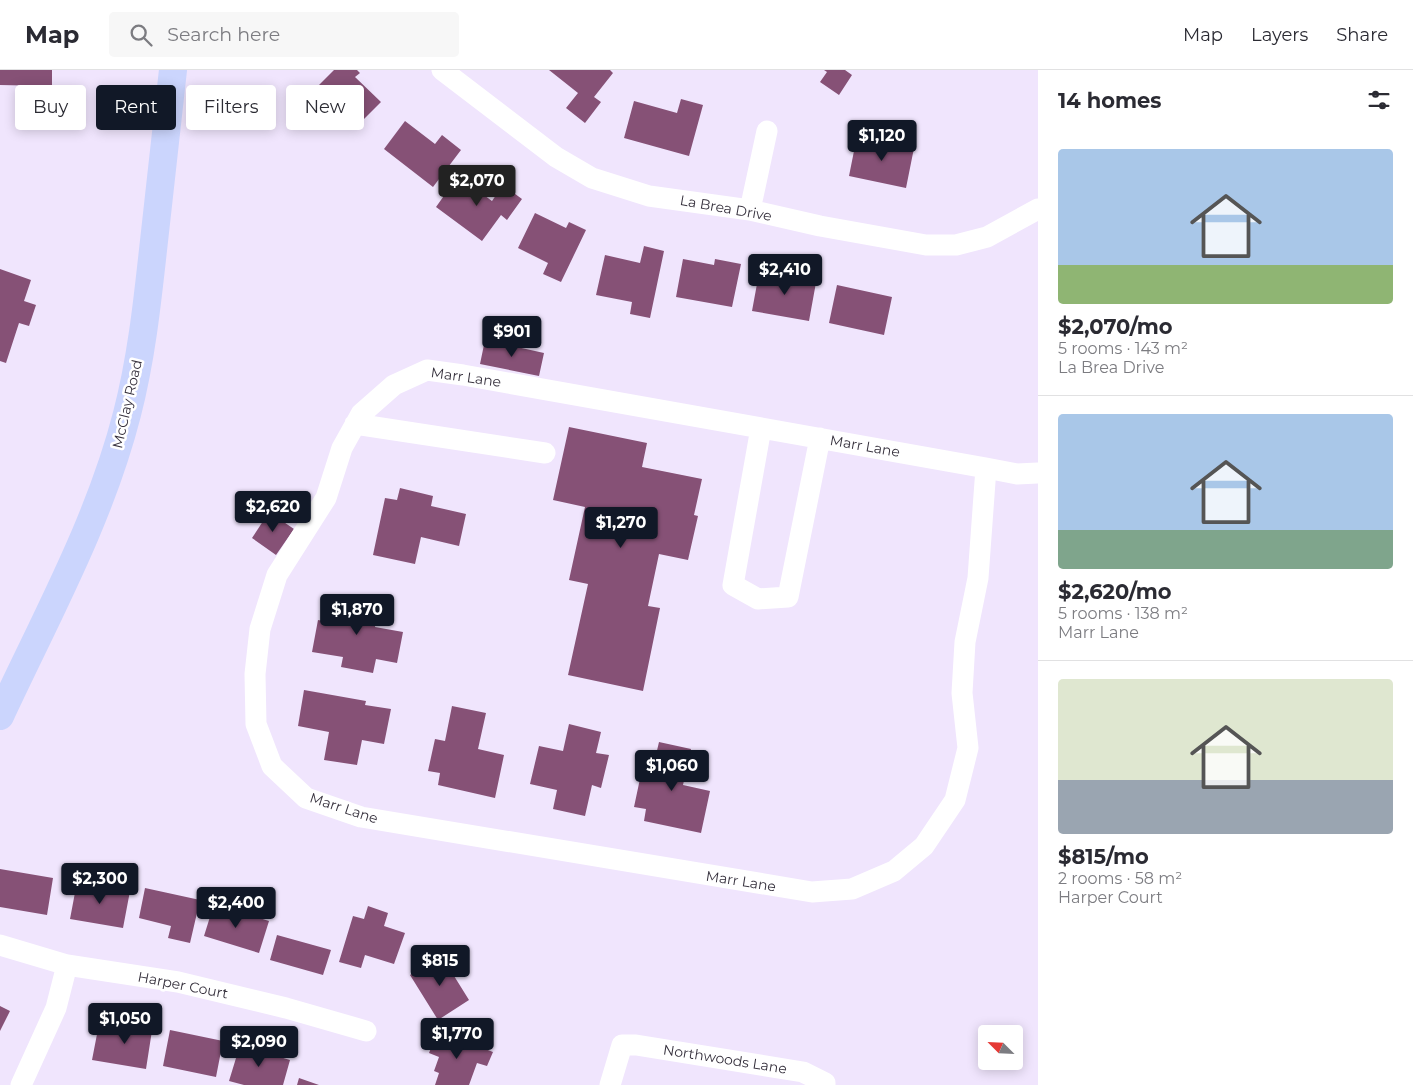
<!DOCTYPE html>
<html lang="en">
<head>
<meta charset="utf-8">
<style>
	body { margin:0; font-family:Montserrat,sans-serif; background:#f7f7f7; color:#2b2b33; height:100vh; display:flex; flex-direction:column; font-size:19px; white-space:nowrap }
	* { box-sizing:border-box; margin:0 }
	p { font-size:16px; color:#7c7c81 }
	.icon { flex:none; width:28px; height:28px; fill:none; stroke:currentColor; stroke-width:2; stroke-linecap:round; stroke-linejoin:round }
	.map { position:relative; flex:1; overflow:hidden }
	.side { display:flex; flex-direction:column; background:#fff; width:375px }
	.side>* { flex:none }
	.hud { position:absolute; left:15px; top:15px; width:475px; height:45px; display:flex; gap:10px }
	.needle { width:32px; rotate:294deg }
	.tools { position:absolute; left:978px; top:955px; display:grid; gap:10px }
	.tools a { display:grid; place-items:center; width:45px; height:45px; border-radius:5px; background:#fff; box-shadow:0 2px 12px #0003; font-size:25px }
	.price { position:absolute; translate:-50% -42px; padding:0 11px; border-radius:5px; background:#111827; color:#fff; font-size:16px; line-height:32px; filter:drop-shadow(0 1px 2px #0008) }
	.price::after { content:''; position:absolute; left:50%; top:30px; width:15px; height:11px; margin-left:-8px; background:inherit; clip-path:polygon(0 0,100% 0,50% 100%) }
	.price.current { background:#222; color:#fff }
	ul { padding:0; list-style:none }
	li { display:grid; align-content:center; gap:10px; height:265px; padding:0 20px }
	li+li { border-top:1px solid #e1e1e2 }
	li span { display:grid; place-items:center; height:155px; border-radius:5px; color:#555 }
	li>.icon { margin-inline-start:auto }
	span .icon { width:90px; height:90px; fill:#fffc; stroke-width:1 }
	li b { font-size:21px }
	h2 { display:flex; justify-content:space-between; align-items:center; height:60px; padding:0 20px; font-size:21px }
	.pill { padding:0 18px; border-radius:5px; background:#fff; box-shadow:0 2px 12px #0003; font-size:18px; line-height:45px }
	.pill.current { background:#111827; color:#fff }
	header { display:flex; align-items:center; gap:30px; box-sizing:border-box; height:70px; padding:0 25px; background:#fff; border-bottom:1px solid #e1e1e2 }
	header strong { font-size:24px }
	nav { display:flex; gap:28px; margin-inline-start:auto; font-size:18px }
	.search { width:350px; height:45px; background:#f7f7f7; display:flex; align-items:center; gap:12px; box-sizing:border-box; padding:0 18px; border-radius:5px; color:#7c7c81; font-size:19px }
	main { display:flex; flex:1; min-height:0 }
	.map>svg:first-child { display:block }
</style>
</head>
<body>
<header>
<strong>Map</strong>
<div class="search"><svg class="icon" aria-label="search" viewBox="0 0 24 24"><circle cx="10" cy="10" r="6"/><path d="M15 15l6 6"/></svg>Search here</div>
<nav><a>Map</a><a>Layers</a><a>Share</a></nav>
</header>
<main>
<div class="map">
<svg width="1038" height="1015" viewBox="0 0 1038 1015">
	<rect width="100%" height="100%" fill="#f0e5fd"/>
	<!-- building -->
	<path fill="#865176" d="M0,0H52V16L0,15Z
		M334,0H357L360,3L355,7L381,32L354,59L314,20Z
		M549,0H610L613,3L594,27L601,32L585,53L566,38L578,23Z
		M824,0H845L852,5L839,25L820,12L827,2Z
		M681,29L703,35L689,86L624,68L634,31L677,43Z
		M405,51L435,74L442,65L461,80L433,117L384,79Z
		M857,66L914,78L906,118L849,106Z
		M458,106L492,131L503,115L522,129L507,150L501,145L482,171L436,137Z
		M535,143L566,158L569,152L586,160L561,212L543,204L548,193L518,178Z
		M644,176L664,181L650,248L630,244L632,232L596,225L605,185L640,193Z
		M683,189L714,195L715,189L741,194L732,237L676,227Z
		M0,199L31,210L24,231L36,235L29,256L19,253L6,293L0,291Z
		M791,202L817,207L809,251L752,241L759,203L790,209Z
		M837,215L892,227L884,265L829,253Z
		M485,270L544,283L539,306L480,294Z
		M569,357L647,373L642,397L702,409L694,445L698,446L688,490L659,484L648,536L660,538L643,621L568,605L588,514L569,510L585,437L553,430Z
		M400,418L433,426L431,436L466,444L459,476L421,467L415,494L373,485L385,428L397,430Z
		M269,442L294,459L276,485L252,468Z
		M340,526L379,532L375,557L403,562L397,593L376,589L373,603L341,597L343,587L312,582L318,550L335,553Z
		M304,620L366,631L365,635L391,639L384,674L362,670L357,695L324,690L329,662L298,656Z
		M452,636L486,643L478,679L504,685L495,728L438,715L440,703L428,701L435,669L445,671Z
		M569,654L601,662L596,683L609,685L601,718L592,715L585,746L553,739L557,720L530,714L539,676L563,681Z
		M659,672L691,679L683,715L710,721L701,763L644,751L646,739L634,737L641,704L651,706Z
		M0,799L53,808L47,845L0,837Z
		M77,812L130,821L123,858L70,849Z
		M145,818L200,830L190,873L168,868L171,856L139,848Z
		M214,834L269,851L259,883L204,866Z
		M368,836L388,843L384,856L405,863L394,894L365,885L361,898L339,892L353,846L364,849Z
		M277,865L331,880L323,905L270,890Z
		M441,885L469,930L438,950L410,905Z
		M0,936L10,941L0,961Z
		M132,950L153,954L146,999L92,990L98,959L113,961V956L130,959Z
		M170,960L223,971L216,1007L163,996Z
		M438,961L493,982L487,996L477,993L469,1015H435L439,1003L434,1001L439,987L429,983Z
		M240,975L290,990L283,1015H244L229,1011Z
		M299,1008L319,1015H297Z"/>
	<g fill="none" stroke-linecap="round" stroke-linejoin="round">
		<!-- minor -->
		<path stroke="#fff" stroke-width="21" d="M442,0L556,87L592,108L649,126L750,140L820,156L926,175H956L987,167L1038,139
			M750,140L767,61
			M355,354L545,383
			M761,358L733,515L758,529L788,527L820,368
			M986,398L978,508L965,572L962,623L968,678L955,730L924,776L894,801L852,819L812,822L361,747L306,728L272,696L256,654L255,604L260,559L277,505L326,428L342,378L361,344L394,315L427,300L463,305L986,398L1017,404L1038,403
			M0,875L67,895L178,912L286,938L366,961
			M21,1015L56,938L67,895
			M610,1015L622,975H636L803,1002L825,1013V1015"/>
		<!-- major -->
		<path stroke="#cbd5fd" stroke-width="28" d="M0,646C46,547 100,450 127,344C141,290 147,235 153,180C160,120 166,60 173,0"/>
	</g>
	<g text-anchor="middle" stroke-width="5" stroke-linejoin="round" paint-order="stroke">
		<!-- street labels -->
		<g font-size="14" fill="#36313d" stroke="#fff">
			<text transform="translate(726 138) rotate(10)" y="5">La Brea Drive</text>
			<text transform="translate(466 307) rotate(8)" y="5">Marr Lane</text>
			<text transform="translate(127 334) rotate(-77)" y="5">McClay Road</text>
			<text transform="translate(865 376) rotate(10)" y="5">Marr Lane</text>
			<text transform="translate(344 738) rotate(18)" y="5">Marr Lane</text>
			<text transform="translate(741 811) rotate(9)" y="5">Marr Lane</text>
			<text transform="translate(183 915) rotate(11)" y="5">Harper Court</text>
			<text transform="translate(725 989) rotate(9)" y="5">Northwoods Lane</text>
		</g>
	</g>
</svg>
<div class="tools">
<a><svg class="needle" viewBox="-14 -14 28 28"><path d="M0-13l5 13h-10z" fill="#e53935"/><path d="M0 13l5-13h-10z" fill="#7c7c81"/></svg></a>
</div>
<b class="price" style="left:882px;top:92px">$1,120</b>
<b class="price current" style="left:477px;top:137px">$2,070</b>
<b class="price" style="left:785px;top:226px">$2,410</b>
<b class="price" style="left:512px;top:288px">$901</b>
<b class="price" style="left:273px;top:463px">$2,620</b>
<b class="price" style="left:621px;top:479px">$1,270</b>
<b class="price" style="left:357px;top:566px">$1,870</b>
<b class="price" style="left:672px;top:722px">$1,060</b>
<b class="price" style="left:100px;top:835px">$2,300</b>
<b class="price" style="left:236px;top:859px">$2,400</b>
<b class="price" style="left:440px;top:917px">$815</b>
<b class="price" style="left:125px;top:975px">$1,050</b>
<b class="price" style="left:457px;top:990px">$1,770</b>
<b class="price" style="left:259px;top:998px">$2,090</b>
<div class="hud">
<a class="pill">Buy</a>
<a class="pill current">Rent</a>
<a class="pill">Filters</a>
<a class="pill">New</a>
</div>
</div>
<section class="side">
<h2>14 homes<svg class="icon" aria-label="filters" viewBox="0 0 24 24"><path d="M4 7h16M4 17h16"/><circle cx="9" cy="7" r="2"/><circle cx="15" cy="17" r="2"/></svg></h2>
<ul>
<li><span style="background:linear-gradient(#a9c7e8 75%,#8fb573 0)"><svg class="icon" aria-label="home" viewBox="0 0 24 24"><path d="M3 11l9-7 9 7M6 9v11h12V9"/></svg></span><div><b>$2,070/mo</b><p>5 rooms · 143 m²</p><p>La Brea Drive</p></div></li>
<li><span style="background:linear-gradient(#a9c7e8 75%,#7fa58c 0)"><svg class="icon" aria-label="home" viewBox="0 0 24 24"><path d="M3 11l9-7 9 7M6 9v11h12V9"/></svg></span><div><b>$2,620/mo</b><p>5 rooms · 138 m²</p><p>Marr Lane</p></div></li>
<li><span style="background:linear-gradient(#dfe7d0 65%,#9aa5b1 0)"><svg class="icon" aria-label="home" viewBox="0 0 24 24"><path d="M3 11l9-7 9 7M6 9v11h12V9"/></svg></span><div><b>$815/mo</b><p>2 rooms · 58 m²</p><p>Harper Court</p></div></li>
</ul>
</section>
</main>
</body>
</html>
